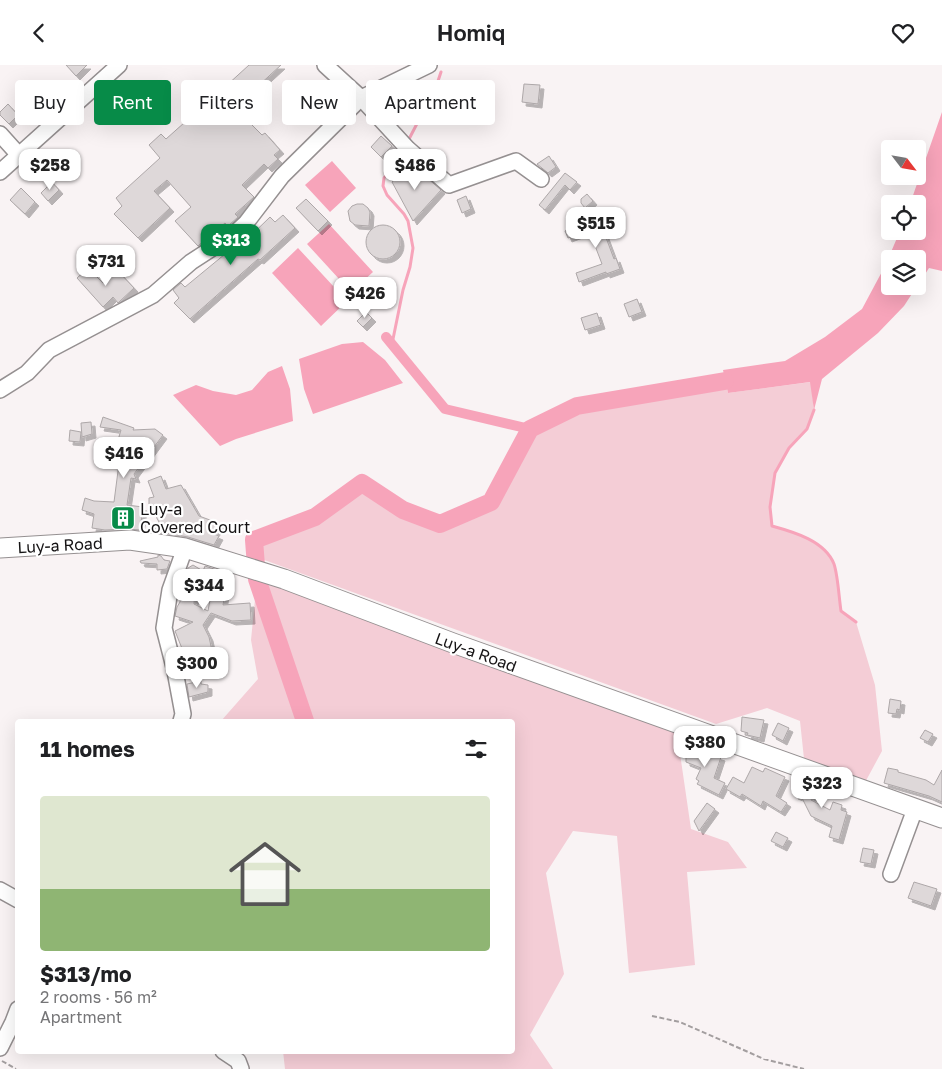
<!DOCTYPE html>
<html lang="en">
<head>
<meta charset="utf-8">
<style>
	body { margin:0; font-family:"Golos Text",sans-serif; background:#f6f6f6; color:#202124; height:100vh; display:flex; flex-direction:column; font-size:19px; white-space:nowrap }
	* { box-sizing:border-box; margin:0 }
	p { font-size:16px; color:#757577 }
	.icon { flex:none; width:28px; height:28px; fill:none; stroke:currentColor; stroke-width:2; stroke-linecap:round; stroke-linejoin:round }
	.map { position:relative; flex:1; overflow:hidden }
	.details { position:absolute; left:15px; top:654px; width:500px; height:335px; display:flex; flex-direction:column; background:#fff; border-radius:5px; box-shadow:0 5px 20px #0002 }
	.details>* { flex:none }
	.banner { position:absolute; left:15px; top:15px; width:500px; height:45px; display:flex; gap:10px }
	.needle { width:32px; rotate:121deg }
	.fabs { position:absolute; left:881px; top:75px; display:grid; gap:10px }
	.fabs a { display:grid; place-items:center; width:45px; height:45px; border-radius:5px; background:#fff; box-shadow:0 5px 20px #0002; font-size:25px }
	.price { position:absolute; translate:-50% -42px; padding:0 11px; border-radius:10px; background:#fff; color:#222; font-size:16px; line-height:32px; filter:drop-shadow(0 1px 2px #0008) }
	.price::after { content:''; position:absolute; left:50%; top:30px; width:15px; height:11px; margin-left:-8px; background:inherit; clip-path:polygon(0 0,100% 0,50% 100%) }
	.price.active { background:#078b48; color:#fff }
	ul { padding:0; list-style:none }
	li { display:grid; align-content:center; gap:10px; height:265px; padding:0 25px }
	li+li { border-top:1px solid #e0e0e0 }
	li span { display:grid; place-items:center; height:155px; border-radius:5px; color:#555 }
	li>.icon { margin-inline-start:auto }
	span .icon { width:90px; height:90px; fill:#fffc; stroke-width:1 }
	li b { font-size:21px }
	h2 { display:flex; justify-content:space-between; align-items:center; height:60px; padding:0 25px; font-size:21px }
	.tag { padding:0 18px; border-radius:5px; background:#fff; box-shadow:0 5px 20px #0002; font-size:18px; line-height:45px }
	.tag.active { background:#078b48; color:#fff }
	header { display:flex; justify-content:space-between; align-items:center; height:65px; padding:0 25px; background:#fff; font-size:22px; font-weight:600 }
	.map>svg:first-child { display:block }
</style>
</head>
<body>
<header><svg class="icon" aria-label="back" viewBox="0 0 24 24"><path d="M15 5l-7 7 7 7"/></svg>Homiq<svg class="icon" aria-label="heart" viewBox="0 0 24 24"><path d="M12 20l-8-8c-3-5 5-10 8-4 3-6 11-1 8 4z"/></svg></header>
<div class="map">
<svg width="942" height="1004" viewBox="0 0 942 1004">
	<defs>
		<filter id="shadow"><feDropShadow dx="4" dy="4" stdDeviation="0" flood-color="#0004"/></filter>
	</defs>
	<rect width="100%" height="100%" fill="#f9f3f4"/>
	<!-- green -->
	<path fill="#f4cdd6" d="M725,316L728,328L811,317L814,345L807,364L789,383L775,408L770,442L772,461C794,467 825,476 834,499C838,510 839,533 841,546L856,557L875,620L882,686L862,723L805,703L800,656L767,643L716,659L256,492L254,475L315,452L362,418L403,445L440,458L491,437L530,364L577,341Z
		M257,514L677,668L691,764L728,777L747,803L687,807L695,900L629,908L617,771L573,766L546,808L564,909L530,970L553,1004H285L283,986H512V656H221L258,614L251,575Z"/>
	<!-- water -->
	<path fill="#f7a4ba" d="M942,47V206L929,203L918,220V194H890V221H917L904,241L878,268L822,314L814,345L810,317L728,328L723,305L785,296L825,272L862,244L885,201L900,166H918V139H910Z
		M332,96L356,123L330,147L305,120Z
		M329,159L373,207L351,227L307,179Z
		M298,183L347,236L321,261L272,208Z
		M363,277L385,295L403,318L313,349L304,324L299,294L342,279Z
		M282,301L290,324L293,356L236,374L220,381L173,330L196,320L213,326L236,330L252,325L268,307Z"/>
	<g fill="none" stroke-linecap="round" stroke-linejoin="round">
		<!-- stream -->
		<path stroke="#f7a4ba" stroke-width="3" d="M408,76L436,22L441,7
			M392,279L403,225L410,202L413,183L408,156L404,149L387,130L383,121L384,113L403,86
			M814,345L807,364L789,383L775,408L770,442L772,461C794,467 825,476 834,499C838,511 839,533 841,546L856,557"/>
		<!-- canal -->
		<path stroke="#f7a4ba" stroke-width="10" d="M386,272L445,344L530,364"/>
		<!-- river -->
		<path stroke="#f7a4ba" stroke-width="18" d="M305,656L257,514L254,475L315,452L362,418L403,445L440,459L491,437L530,364L577,341L725,316"/>
	</g>
	<!-- building -->
	<path fill="#ded8d9" stroke="#ada7a8" fill-rule="evenodd" filter="url(#shadow)" d="M66,0H87L76,11Z
		M249,0H281L244,34L255,46L246,54L262,70L265,68L280,85L274,90L278,94L268,103L264,99L242,120L254,132L235,149L238,152L228,161L225,158L198,181L175,156L191,142L167,115L154,126L170,143L138,173L114,149L122,141L116,133L160,93L149,80L161,69L166,74L213,32L224,44L236,32L226,21Z
		M46,15L58,27L42,42L31,30Z
		M524,19L540,20L538,39L522,37Z
		M8,39L18,50L9,59L0,50V47Z
		M381,71L392,81L381,92L371,82Z
		M549,91L556,102L548,108L537,99Z
		M412,100L441,125L413,156L392,117Z
		M565,108L577,117L570,125L565,120L545,145L539,140Z
		M52,117L59,125L48,136L41,128Z
		M21,123L35,137L25,149L10,135Z
		M587,129L593,136L585,143L581,138V134Z
		M466,131L471,144L462,148L457,135Z
		M306,134L328,156L318,166L296,143Z
		M357,139H363L368,143L370,147L369,161L355,160L350,156L348,146L352,141Z
		M283,150L295,163L260,195L258,194L190,254L174,238L179,233L173,225L181,218L185,222L236,180L238,183L270,152L275,157Z
		M599,151L603,162H602L614,194L616,193L620,204L606,209V207L579,217L576,208L602,199L589,165L568,173L565,166Z
		M366 177a17 17 0 1 1 34 0a17 17 0 1 1-34 0Z
		M88,203L103,218L117,205L134,223L118,238L113,232L103,242L77,213Z
		M637,234L642,247L629,252L624,239Z
		M366,247L372,253L363,262L357,256Z
		M597,248L601,260L585,265L581,253Z
		M103,352L134,363L133,365L155,364L163,370L134,409L136,414L131,413L127,440L143,442L140,465L129,464L105,465L92,463L94,449L82,445L85,433L94,436L114,437L118,406L119,385H115L121,365L100,362Z
		M91,357L92,369L82,372L81,358Z
		M70,365L81,367L80,377L69,376Z
		M161,411L166,424L181,420L199,451L221,459L214,469L219,471L214,480L188,472L154,466L159,457L149,439V433L154,432L148,416Z
		M158,490L161,491L164,495L170,496L167,504L157,505V499L141,498L140,496L158,492Z
		M193,500L203,506L205,501L229,509L222,529H225L223,540L250,538L251,555L232,556L211,548L203,560L209,572L214,595L209,596L208,604L197,606L193,588L185,591L175,566L193,557L175,551L177,542L180,537L181,523L188,503ZM196,511L213,517L208,546L194,539Z
		M201,616V619L208,620V627L189,632L187,619Z
		M890,634L901,636L900,645L897,644L896,649L888,648Z
		M742,652L764,655L760,673L747,670L748,668L741,666Z
		M778,658L789,663L783,676L772,670Z
		M925,665L933,669L928,677L920,673Z
		M689,679L701,685L703,681L712,684L711,689L721,692L714,713L725,718L719,730L697,719L699,716L696,714L701,703L686,697V690H684Z
		M752,702L763,707L765,703L785,712L776,731L787,738L781,747L763,736L761,741L742,729L740,732L726,724L733,712L744,718Z
		M888,703L898,705V707L926,715L934,720L942,705V737L929,731L884,718Z
		M801,715L818,720L811,735L830,745L833,737L842,740L841,745L847,747L839,775L829,772L832,761L811,751L802,733L794,730Z
		M707,738L715,744L699,766L694,756Z
		M776,767L788,773L783,782L771,776Z
		M863,783L874,785L871,799L860,797Z
		M914,817L937,824L931,841L908,833Z"/>
	<g fill="none" stroke-linecap="round" stroke-linejoin="round">
		<defs>
			<path id="minor" d="M325,0L361,33L408,84L449,120L516,96L541,114
				M0,69L18,89
				M0,107L119,0
				M0,325L27,308L49,285L153,230L191,197L234,169L246,158L282,111L361,33L429,0
				M181,656L183,649L175,606L164,563L170,525L185,483
				M891,809L915,744
				M0,825L18,835
				M0,983L13,957L18,944
				M223,986L238,996L241,1004"/>
			<path id="major" d="M0,483L130,475L185,483L284,514L453,578L942,753"/>
		</defs>
		<!-- minor casing -->
		<use href="#minor" stroke="#959091" stroke-width="18"/>
		<!-- major casing -->
		<use href="#major" stroke="#959091" stroke-width="21"/>
		<!-- path -->
		<path stroke="#a39e9f" stroke-width="2" stroke-dasharray="5 2.5" stroke-linecap="butt" d="M652,951L680,957L764,994L804,1004
			M2,996L16,1004"/>
		<!-- minor -->
		<use href="#minor" stroke="#fff" stroke-width="15"/>
		<!-- major -->
		<use href="#major" stroke="#fff" stroke-width="19"/>
	</g>
	<!-- icons -->
	<defs>
		<symbol id="building-square" viewBox="-11 -11 22 22"><rect x="-9" y="-9" width="18" height="18" rx="4" fill="#078b48" stroke="#fff"/><path d="M-4-6H4V6H1V3H-1V6H-4ZM-2.5-4.3h1.7v1.8h-1.7ZM.8-4.3h1.7v1.8H.8ZM-2.5-1h1.7V.8h-1.7ZM.8-1h1.7V.8H.8Z" fill="#fff"/></symbol>
	</defs>
	<g fill-rule="evenodd">
		<use href="#building-square" x="109" y="439" width="28" height="28"/>
	</g>
	<g text-anchor="middle" stroke-width="4.5" stroke-linejoin="round" paint-order="stroke">
		<!-- poi labels -->
		<g font-size="16" fill="#151314" stroke="#fff" text-anchor="start">
			<text x="140" y="450">Luy-a<tspan x="140" dy="18">Covered Court</tspan></text>
		</g>
		<!-- street labels -->
		<g font-size="16" fill="#151314" stroke="#fff">
			<text transform="translate(60 480) rotate(-3)" y="6">Luy-a Road</text>
			<text transform="translate(476 587) rotate(20)" y="6">Luy-a Road</text>
		</g>
	</g>
</svg>
<div class="fabs">
<a><svg class="needle" viewBox="-14 -14 28 28"><path d="M0-13l5 13h-10z" fill="#e53935"/><path d="M0 13l5-13h-10z" fill="#757577"/></svg></a>
<a><svg class="icon" aria-label="locate" viewBox="0 0 24 24"><circle cx="12" cy="12" r="6"/><path d="M12 2v4M12 18v4M2 12h4M18 12h4"/></svg></a>
<a><svg class="icon" aria-label="layers" viewBox="0 0 24 24"><path d="M12 4l9 5-9 5-9-5zM3 14l9 5 9-5"/></svg></a>
</div>
<b class="price" style="left:50px;top:126px">$258</b>
<b class="price" style="left:415px;top:126px">$486</b>
<b class="price" style="left:596px;top:184px">$515</b>
<b class="price active" style="left:231px;top:201px">$313</b>
<b class="price" style="left:106px;top:222px">$731</b>
<b class="price" style="left:365px;top:254px">$426</b>
<b class="price" style="left:124px;top:414px">$416</b>
<b class="price" style="left:204px;top:546px">$344</b>
<b class="price" style="left:197px;top:624px">$300</b>
<b class="price" style="left:705px;top:703px">$380</b>
<b class="price" style="left:822px;top:744px">$323</b>
<div class="banner">
<a class="tag">Buy</a>
<a class="tag active">Rent</a>
<a class="tag">Filters</a>
<a class="tag">New</a>
<a class="tag">Apartment</a>
</div>
<section class="details">
<h2>11 homes<svg class="icon" aria-label="filters" viewBox="0 0 24 24"><path d="M4 7h16M4 17h16"/><circle cx="9" cy="7" r="2"/><circle cx="15" cy="17" r="2"/></svg></h2>
<ul>
<li><span style="background:linear-gradient(#dfe7d0 60%,#8fb573 0)"><svg class="icon" aria-label="home" viewBox="0 0 24 24"><path d="M3 11l9-7 9 7M6 9v11h12V9"/></svg></span><div><b>$313/mo</b><p>2 rooms · 56 m²</p><p>Apartment</p></div></li>
</ul>
</section>
</div>
</body>
</html>
